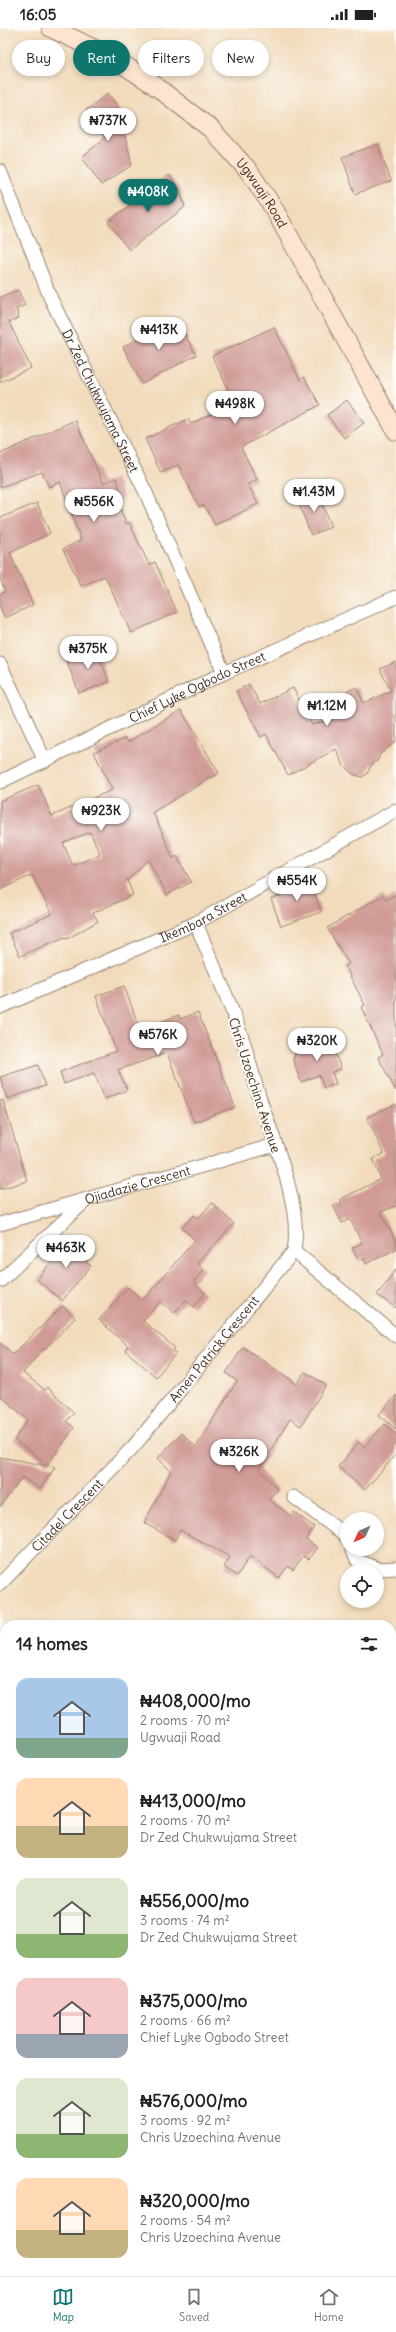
<!DOCTYPE html>
<html lang="en">
<head>
<meta charset="utf-8">
<style>
	body { margin:0; font-family:Delius,sans-serif; background:#f2f2f2; color:#202124; height:100vh; display:flex; flex-direction:column; font-size:15px; white-space:nowrap }
	* { box-sizing:border-box; margin:0 }
	p { font-size:13px; color:#757577 }
	.icon { flex:none; width:22px; height:22px; fill:none; stroke:currentColor; stroke-width:2; stroke-linecap:round; stroke-linejoin:round }
	.map { position:relative; flex:1; overflow:hidden }
	.drawer { position:absolute; left:0px; top:1592px; width:396px; height:656px; display:flex; flex-direction:column; background:#fff; border-radius:16px 16px 0 0; box-shadow:0 2px 6px #0003 }
	.drawer>* { flex:none }
	.hud { position:absolute; left:12px; top:12px; width:372px; height:36px; display:flex; gap:8px }
	.needle { width:26px; rotate:226deg }
	.controls { position:absolute; left:340px; top:1484px; display:grid; gap:8px }
	.controls a { display:grid; place-items:center; width:44px; height:44px; border-radius:50%; background:#fff; box-shadow:0 2px 6px #0003; font-size:20px }
	.price { position:absolute; translate:-50% -34px; padding:0 9px; border-radius:14px; background:#fff; color:#222; font-size:13px; line-height:26px; filter:drop-shadow(0 1px 2px #0008) }
	.price::after { content:''; position:absolute; left:50%; top:24px; width:12px; height:9px; margin-left:-6px; background:inherit; clip-path:polygon(0 0,100% 0,50% 100%) }
	.price.active { background:#0f766e; color:#fff }
	ul { padding:0; list-style:none }
	li { display:flex; align-items:center; gap:12px; height:100px; padding:0 16px }
	li span { display:grid; place-items:center; flex:none; width:112px; height:80px; border-radius:12px; color:#555 }
	li>.icon { margin-inline-start:auto }
	span .icon { width:48px; height:48px; fill:#fffc; stroke-width:1 }
	li b { font-size:17px }
	h2 { display:flex; justify-content:space-between; align-items:center; height:48px; padding:0 16px; font-size:17px }
	.chip { padding:0 14px; border-radius:18px; background:#fff; box-shadow:0 2px 6px #0003; font-size:14px; line-height:36px }
	.chip.active { background:#0f766e; color:#fff }
	.status { display:flex; justify-content:space-between; align-items:center; height:28px; padding:0 20px; background:#fff; direction:ltr }
	.status svg { height:11px; fill:currentColor }
	.tab-bar { display:flex; justify-content:space-around; align-items:center; height:56px; border-top:1px solid #e0e0e0; background:#fff; font-size:11px; color:#757577 }
	.tab-bar a { display:grid; justify-items:center; gap:2px }
	.tab-bar .active { color:#0f766e }
	.map>svg:first-child { display:block }
</style>
</head>
<body>
<div class="status"><b>16:05</b><svg viewBox="0 0 49 12"><path d="M0 12V9h3v3zM5 12V6h3v6zM10 12V3h3v9zM15 12V0h3v12zM26 1h20v11H26zM47 4h2v5h-2z"/></svg></div>
<div class="map">
<svg width="396" height="2248" viewBox="0 0 396 2248">
	<rect width="100%" height="100%" fill="#fdfcf7"/>
	<filter id="ink" filterUnits="userSpaceOnUse"><feTurbulence type="fractalNoise" baseFrequency=".025" numOctaves="2"/><feDisplacementMap in="SourceGraphic" scale="8" xChannelSelector="R" yChannelSelector="G"/><feConvolveMatrix kernelMatrix="1 2 1 2 8 2 1 2 1" color-interpolation-filters="sRGB"/></filter>
	<filter id="wash" filterUnits="userSpaceOnUse"><feTurbulence type="fractalNoise" baseFrequency=".012" numOctaves="4" result="noise"/><feDisplacementMap in="SourceGraphic" scale="16" xChannelSelector="R" yChannelSelector="G"/><feGaussianBlur stdDeviation="0.9" result="paint"/><feColorMatrix in="noise" values="0 0 0 0 0 0 0 0 0 0 0 0 0 0 0 0 0 1.4 0 .05"/><feComposite in="paint" operator="in"/></filter>
	<g filter="url(#wash)">
		<rect width="100%" height="100%" fill="#f2dbbc"/>
		<g id="blocks">
			<!-- building -->
			<path fill="#d09a95" fill-rule="evenodd" d="M108,65L118,79L132,137L101,157L82,129L105,110L85,83Z
				M378,116L391,153L355,166L342,129Z
				M169,147L180,162L185,179L129,222L108,194Z
				M18,262L25,277L16,281L19,290L9,294L31,340L0,354V269Z
				M176,290L196,327L142,356L123,319Z
				M274,299L300,352L304,349L320,377L241,419L257,452L248,456L258,476L215,497L204,477L199,479L178,437L161,445L145,411L188,391L191,396L235,375L212,328Z
				M347,372L364,395L344,410L327,387Z
				M75,392L103,455L116,450L123,469L118,475L126,496L129,494L149,537L155,534L177,584L131,605L105,548L81,558L63,521L81,512L60,454L49,459L42,444L0,459V426Z
				M317,463L331,499L311,507L297,471Z
				M37,475L50,505L10,525L33,577L5,590L0,579V566L5,563L0,551V490Z
				M96,620L109,654L79,665L66,631Z
				M396,634V713L380,726L378,732L371,737L367,746L362,749L353,746L344,738L336,721L288,747L266,706L261,709L236,663L249,656L260,676L293,660L312,697L345,687L336,669L356,659L364,675L391,663L380,641Z
				M181,682L219,745L153,784L173,830L177,828L191,854L167,867L148,832L127,852L133,867L93,885L98,893L67,911L65,909L20,928L9,905L52,886L32,847L0,862V773L38,757L52,788L112,762L94,724L126,710L128,714ZM90,804L100,826L73,838L63,815Z
				M308,847L321,884L281,898L271,871L294,863L290,854Z
				M396,866V1063L378,1029L383,1026L361,979L365,977L345,938L349,936L327,900L383,867L386,872Z
				M124,958L140,1001L179,987L180,991L198,984L235,1079L194,1094L167,1025L118,1042L127,1062L105,1071L94,1045L64,1056L60,1044L116,1023L96,968Z
				M320,1010L323,1017L331,1014L341,1041L332,1044L336,1056L324,1060L319,1047L301,1054L293,1031L298,1018Z
				M38,1037L45,1058L7,1071L0,1049Z
				M3,1072L27,1153L0,1161V1073Z
				M396,1076V1178L381,1184L396,1214V1221L366,1236L364,1230L358,1232L352,1220L362,1215L350,1191L342,1195L333,1177L341,1176V1171L381,1151L373,1131L384,1126L367,1089Z
				M212,1175L234,1196L197,1235L204,1242L193,1254L205,1265L194,1279L186,1272L174,1285L161,1273L143,1293L175,1320L173,1323L176,1325L156,1349L125,1322L128,1318L99,1292L128,1259L143,1272L195,1212L182,1200L194,1187L198,1190Z
				M70,1209L91,1227L86,1234L91,1238L62,1273L37,1252Z
				M396,1241V1280L377,1267Z
				M63,1278L75,1290L44,1322L43,1321L23,1345L45,1362L47,1359L74,1385L66,1393L74,1400L48,1436L14,1412L28,1392L0,1367V1315L13,1326Z
				M243,1319L297,1356L305,1344L326,1357L301,1398L290,1391L259,1441L278,1462L268,1471L291,1488L294,1484L314,1499L306,1511L318,1520L309,1531L303,1528L293,1542L288,1538L279,1550L250,1528L237,1548L224,1539L230,1529L180,1502L175,1512L144,1495L171,1443L158,1430L181,1405L196,1419L237,1353L226,1345Z
				M396,1367V1401L379,1387Z
				M385,1396L396,1406V1426L365,1462L338,1439L359,1414L364,1419Z
				M0,1429L55,1439L40,1461L22,1449L0,1479Z"/>
		</g>
	</g>
	<g filter="url(#ink)">
		<use href="#blocks" fill-opacity="0" stroke="#96826d" stroke-width="1"/>
		<g fill="none" stroke-linecap="round" stroke-linejoin="round">
			<defs>
				<g id="minor">
					<path id="s1" d="M0,143L51,271L146,465L224,645"/>
					<path d="M0,636L45,733"/>
					<path id="s2" d="M0,754L224,645L396,569"/>
					<path id="s3" d="M0,979L196,895L396,782"/>
					<path id="s4" d="M0,1196L275,1117"/>
					<path d="M294,1223L396,1308"/>
					<path d="M0,1253L86,1172"/>
					<path d="M294,1469L345,1507L347,1511"/>
					<path d="M352,1521L358,1533L379,1541L396,1540"/>
					<path id="s5" d="M0,1556L134,1418L294,1223C302,1180 276,1118 262,1077C254,1055 250,1032 242,1010C229,971 211,933 196,895"/>
					<path d="M0,2173L5,2174"/>
					<path d="M391,2235L396,2230"/>
					<path d="M135,2243L142,2248"/>
					<path d="M378,2248L383,2243"/>
				</g>
				<g id="secondary">
					<path id="s6" d="M51,0L113,30L153,56L211,101L248,142L273,179L396,403"/>
				</g>
			</defs>
			<!-- minor casing -->
			<use href="#minor" stroke="#96826d" stroke-width="15"/>
			<!-- secondary casing -->
			<use href="#secondary" stroke="#96826d" stroke-width="20"/>
			<!-- minor -->
			<use href="#minor" stroke="#fff" stroke-width="13"/>
			<!-- secondary -->
			<use href="#secondary" stroke="#fde4d1" stroke-width="18"/>
		</g>
	</g>
	<g text-anchor="middle" stroke-width="4" stroke-linejoin="round" paint-order="stroke">
		<!-- street labels -->
		<g font-size="13" fill="#3b2a1e" stroke="#fdfcf7">
			<text dy="5" stroke="none"><textPath href="#s6" startOffset="272">Ugwuaji Road</textPath></text>
			<text dy="5" stroke="none"><textPath href="#s1" startOffset="251">Dr Zed Chukwujama Street</textPath></text>
			<text dy="5" stroke="none"><textPath href="#s2" startOffset="219">Chief Lyke Ogbodo Street</textPath></text>
			<text dy="5" stroke="none"><textPath href="#s3" startOffset="222">Ikembara Street</textPath></text>
			<text transform="translate(255 1057) rotate(72)" y="5">Chris Uzoechina Avenue</text>
			<text dy="5" stroke="none"><textPath href="#s4" startOffset="143">Ojiadazie Crescent</textPath></text>
			<text dy="5" stroke="none"><textPath href="#s5" startOffset="318">Amen Patrick Crescent</textPath></text>
			<text dy="5" stroke="none"><textPath href="#s5" startOffset="96">Citadel Crescent</textPath></text>
		</g>
	</g>
</svg>
<div class="controls">
<a><svg class="needle" viewBox="-14 -14 28 28"><path d="M0-13l5 13h-10z" fill="#e53935"/><path d="M0 13l5-13h-10z" fill="#757577"/></svg></a>
<a><svg class="icon" aria-label="locate" viewBox="0 0 24 24"><circle cx="12" cy="12" r="6"/><path d="M12 2v4M12 18v4M2 12h4M18 12h4"/></svg></a>
</div>
<b class="price" style="left:108px;top:114px">₦737K</b>
<b class="price active" style="left:148px;top:185px">₦408K</b>
<b class="price" style="left:159px;top:323px">₦413K</b>
<b class="price" style="left:235px;top:397px">₦498K</b>
<b class="price" style="left:314px;top:485px">₦1.43M</b>
<b class="price" style="left:94px;top:495px">₦556K</b>
<b class="price" style="left:88px;top:642px">₦375K</b>
<b class="price" style="left:327px;top:699px">₦1.12M</b>
<b class="price" style="left:101px;top:804px">₦923K</b>
<b class="price" style="left:297px;top:874px">₦554K</b>
<b class="price" style="left:158px;top:1028px">₦576K</b>
<b class="price" style="left:317px;top:1034px">₦320K</b>
<b class="price" style="left:66px;top:1241px">₦463K</b>
<b class="price" style="left:239px;top:1445px">₦326K</b>
<div class="hud">
<a class="chip">Buy</a>
<a class="chip active">Rent</a>
<a class="chip">Filters</a>
<a class="chip">New</a>
</div>
<section class="drawer">
<h2>14 homes<svg class="icon" aria-label="filters" viewBox="0 0 24 24"><path d="M4 7h16M4 17h16"/><circle cx="9" cy="7" r="2"/><circle cx="15" cy="17" r="2"/></svg></h2>
<ul>
<li><span style="background:linear-gradient(#a9c7e8 75%,#7fa58c 0)"><svg class="icon" aria-label="home" viewBox="0 0 24 24"><path d="M3 11l9-7 9 7M6 9v11h12V9"/></svg></span><div><b>₦408,000/mo</b><p>2 rooms · 70 m²</p><p>Ugwuaji Road</p></div></li>
<li><span style="background:linear-gradient(#ffd9b3 60%,#c2b280 0)"><svg class="icon" aria-label="home" viewBox="0 0 24 24"><path d="M3 11l9-7 9 7M6 9v11h12V9"/></svg></span><div><b>₦413,000/mo</b><p>2 rooms · 70 m²</p><p>Dr Zed Chukwujama Street</p></div></li>
<li><span style="background:linear-gradient(#dfe7d0 70%,#8fb573 0)"><svg class="icon" aria-label="home" viewBox="0 0 24 24"><path d="M3 11l9-7 9 7M6 9v11h12V9"/></svg></span><div><b>₦556,000/mo</b><p>3 rooms · 74 m²</p><p>Dr Zed Chukwujama Street</p></div></li>
<li><span style="background:linear-gradient(#f6c9c9 70%,#9aa5b1 0)"><svg class="icon" aria-label="home" viewBox="0 0 24 24"><path d="M3 11l9-7 9 7M6 9v11h12V9"/></svg></span><div><b>₦375,000/mo</b><p>2 rooms · 66 m²</p><p>Chief Lyke Ogbodo Street</p></div></li>
<li><span style="background:linear-gradient(#dfe7d0 70%,#8fb573 0)"><svg class="icon" aria-label="home" viewBox="0 0 24 24"><path d="M3 11l9-7 9 7M6 9v11h12V9"/></svg></span><div><b>₦576,000/mo</b><p>3 rooms · 92 m²</p><p>Chris Uzoechina Avenue</p></div></li>
<li><span style="background:linear-gradient(#ffd9b3 65%,#c2b280 0)"><svg class="icon" aria-label="home" viewBox="0 0 24 24"><path d="M3 11l9-7 9 7M6 9v11h12V9"/></svg></span><div><b>₦320,000/mo</b><p>2 rooms · 54 m²</p><p>Chris Uzoechina Avenue</p></div></li>
</ul>
</section>
</div>
<nav class="tab-bar">
<a class="active"><svg class="icon" aria-label="map" viewBox="0 0 24 24"><path d="M3 6l6-2 6 2 6-2v14l-6 2-6-2-6 2zM9 4v14M15 6v14"/></svg>Map</a>
<a><svg class="icon" aria-label="saved" viewBox="0 0 24 24"><path d="M7 4h10v16l-5-4-5 4z"/></svg>Saved</a>
<a><svg class="icon" aria-label="home" viewBox="0 0 24 24"><path d="M3 11l9-7 9 7M6 9v11h12V9"/></svg>Home</a>
</nav>
</body>
</html>
